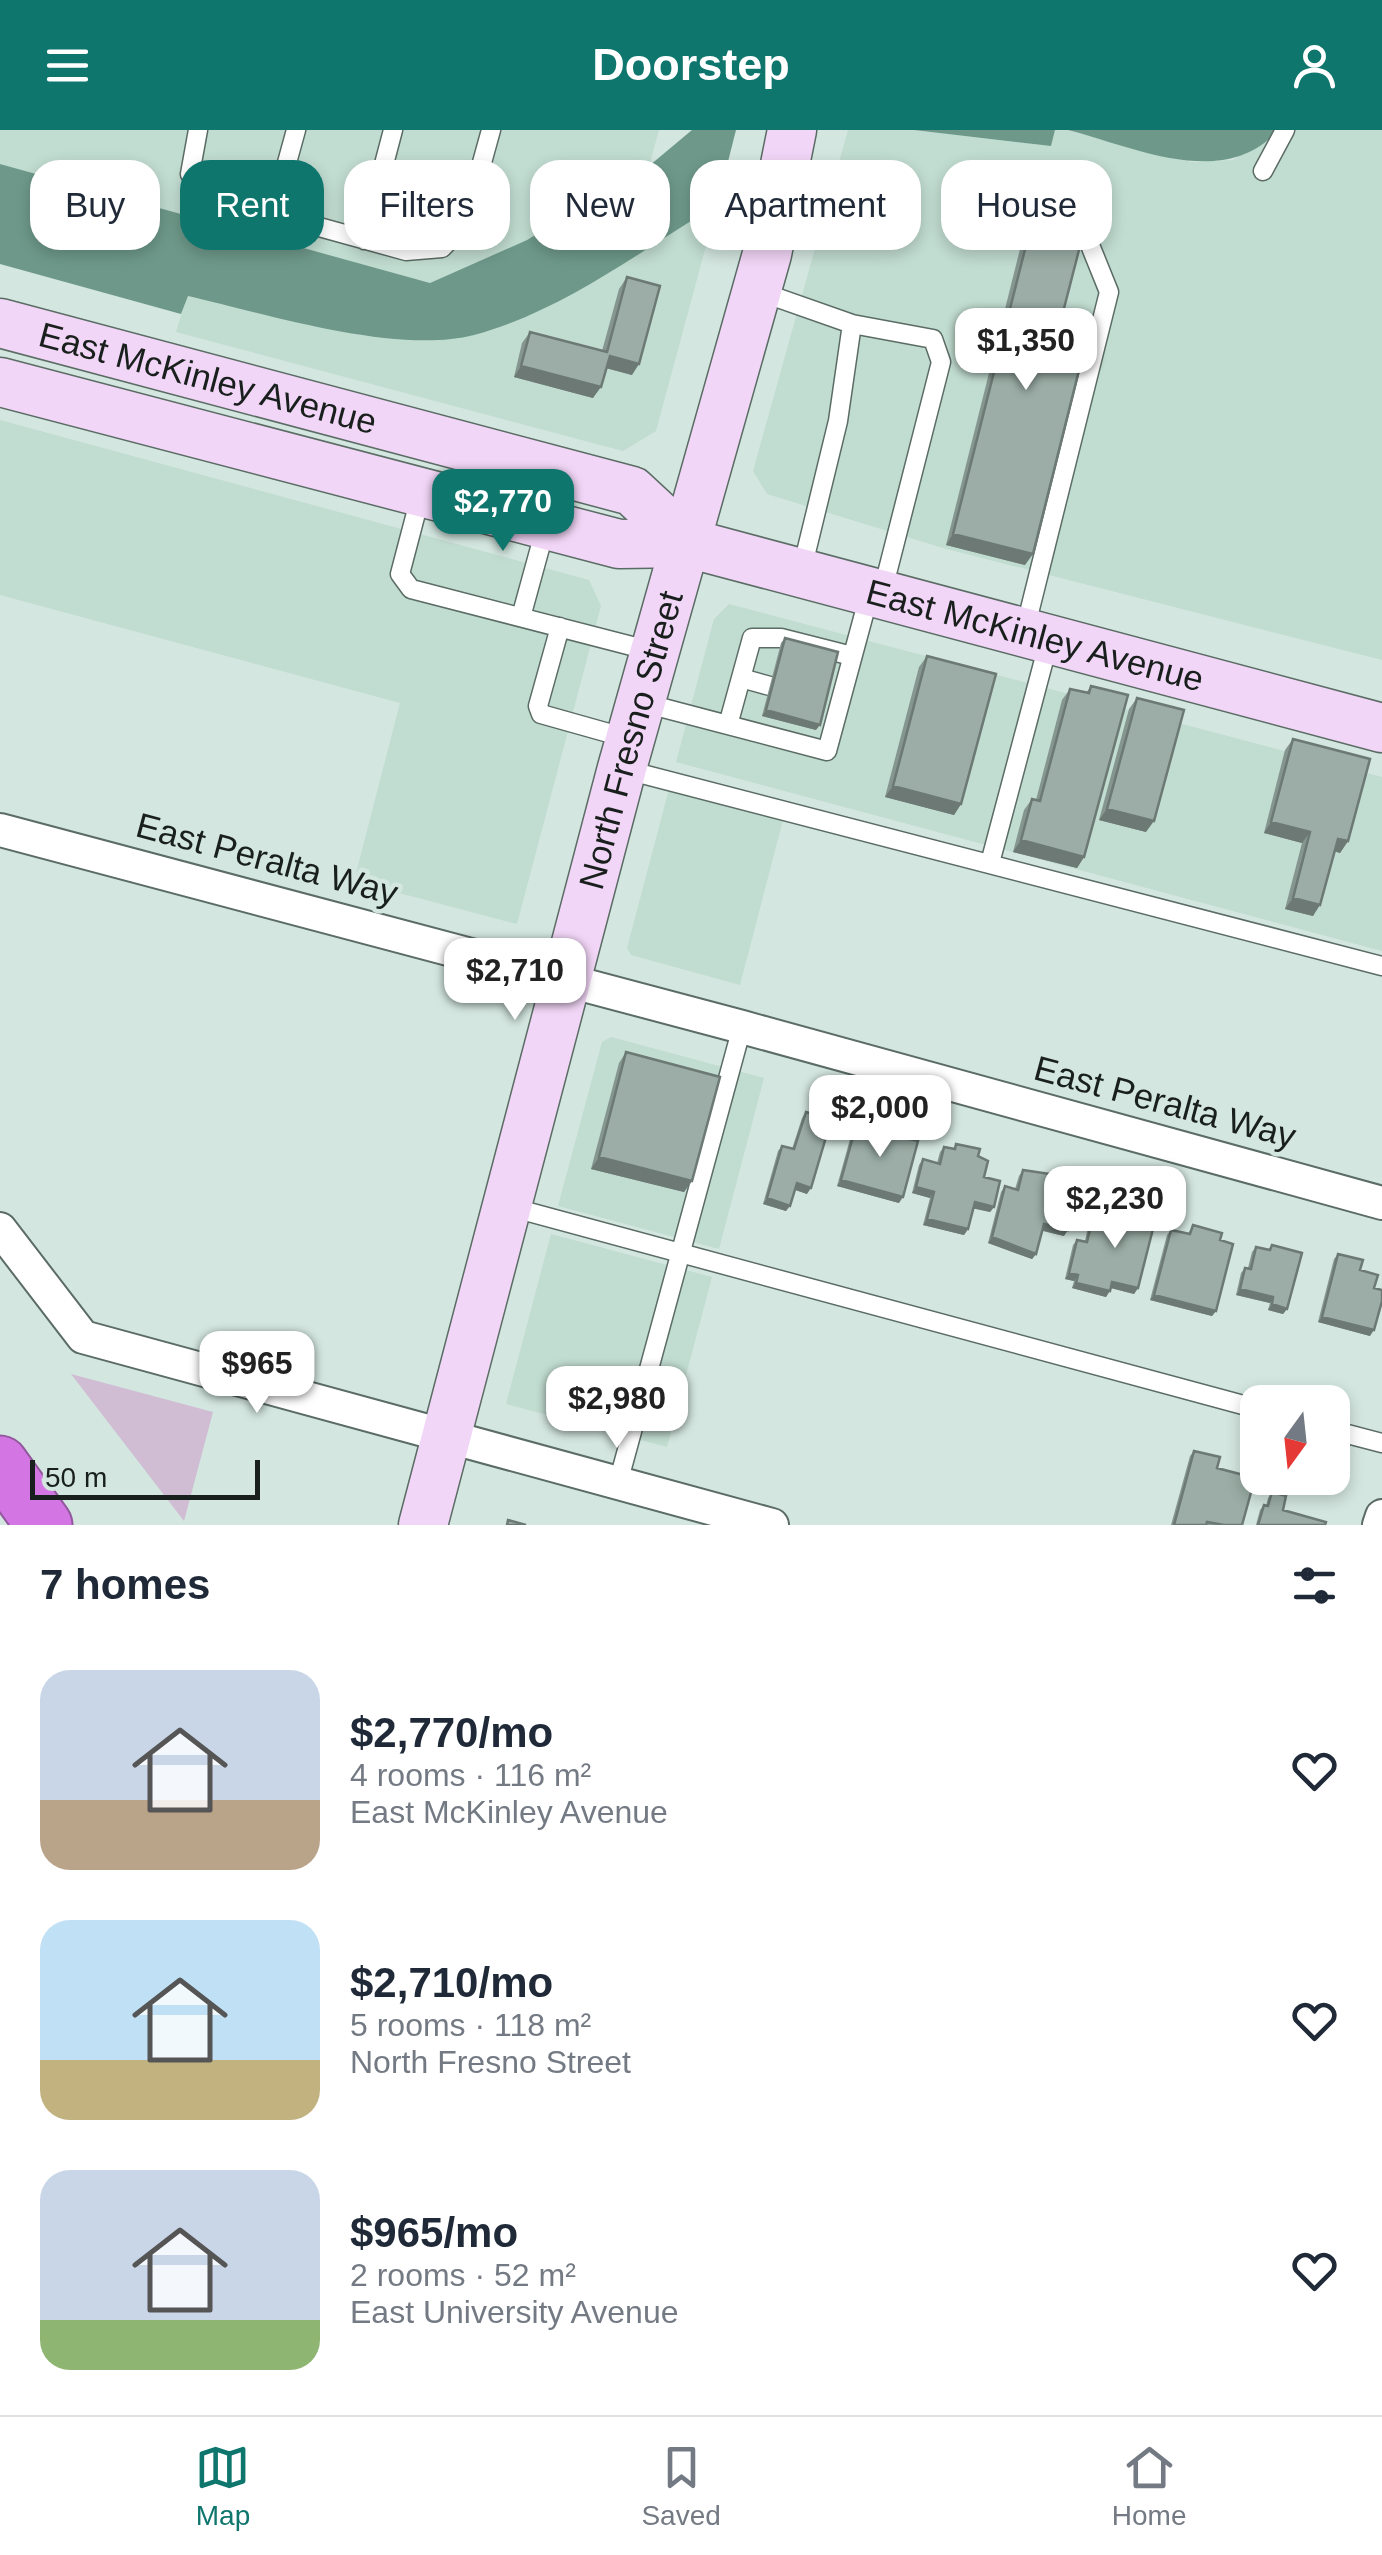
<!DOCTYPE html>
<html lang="en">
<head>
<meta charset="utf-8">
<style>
	body { margin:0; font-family:Helvetica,sans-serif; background:#f2f2f3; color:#1f2937; height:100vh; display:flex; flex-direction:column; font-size:38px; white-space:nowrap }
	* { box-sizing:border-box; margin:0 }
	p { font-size:32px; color:#747a83 }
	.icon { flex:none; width:55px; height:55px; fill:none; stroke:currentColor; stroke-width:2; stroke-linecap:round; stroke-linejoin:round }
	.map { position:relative; height:1395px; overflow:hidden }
	.panel { display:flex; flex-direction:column; background:#fff; flex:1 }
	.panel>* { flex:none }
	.guide { position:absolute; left:30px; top:30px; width:1322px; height:90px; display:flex; gap:20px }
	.needle { width:65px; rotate:195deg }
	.fabs { position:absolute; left:1240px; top:1255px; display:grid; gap:20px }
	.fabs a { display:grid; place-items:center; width:110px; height:110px; border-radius:20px; background:#fff; box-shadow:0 5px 15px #0003; font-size:50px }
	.scale { position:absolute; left:30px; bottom:25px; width:230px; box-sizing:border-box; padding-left:10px; border:5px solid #181f1c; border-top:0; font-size:28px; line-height:35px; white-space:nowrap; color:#181f1c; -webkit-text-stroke:8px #d3e6df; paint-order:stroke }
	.price { position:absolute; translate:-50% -85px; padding:0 22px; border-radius:20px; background:#fff; color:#222; font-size:32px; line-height:65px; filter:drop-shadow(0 2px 5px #0008) }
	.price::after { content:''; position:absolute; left:50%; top:60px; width:30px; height:22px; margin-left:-15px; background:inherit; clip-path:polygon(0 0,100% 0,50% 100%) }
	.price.active { background:#0f766e; color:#fff }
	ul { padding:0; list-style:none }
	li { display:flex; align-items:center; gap:30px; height:250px; padding:0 40px }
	li span { display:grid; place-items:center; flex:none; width:280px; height:200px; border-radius:30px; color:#555 }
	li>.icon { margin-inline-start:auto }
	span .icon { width:120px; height:120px; fill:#fffc; stroke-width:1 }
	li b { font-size:42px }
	h2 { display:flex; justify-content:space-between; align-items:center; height:120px; padding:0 40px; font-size:42px }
	.tag { padding:0 35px; border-radius:30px; background:#fff; box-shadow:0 5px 15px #0003; font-size:35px; line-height:90px }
	.tag.active { background:#0f766e; color:#fff }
	header { display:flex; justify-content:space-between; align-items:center; height:130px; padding:0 40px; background:#0f766e; color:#fff; font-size:45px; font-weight:700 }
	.menu { display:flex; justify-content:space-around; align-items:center; height:140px; border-top:2px solid #e0e1e3; background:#fff; font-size:28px; color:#747a83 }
	.menu a { display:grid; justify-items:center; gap:5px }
	.menu .active { color:#0f766e }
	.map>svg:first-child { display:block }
</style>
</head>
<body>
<header><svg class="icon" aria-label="menu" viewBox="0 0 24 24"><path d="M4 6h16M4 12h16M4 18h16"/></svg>Doorstep<svg class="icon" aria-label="person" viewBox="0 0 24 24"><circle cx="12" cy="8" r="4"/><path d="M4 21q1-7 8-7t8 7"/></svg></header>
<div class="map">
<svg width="1382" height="1395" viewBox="0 0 1382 1395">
	<rect width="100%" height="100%" fill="#d3e6df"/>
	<!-- built -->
	<path fill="#c1dcd1" d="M0,0H659L649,36L527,110L430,153L0,34Z
		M848,0H914L1051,16L1055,0H1068L1191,32L1233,30L1278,0H1382V530L943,418L767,364L753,341Z
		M717,75L656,301L623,321L176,202L187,166L387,207L434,210L541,180Z
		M0,290L589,450L601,476L517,794L354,751L400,573L0,465Z
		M729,474L1382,647V821L676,632L714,489Z
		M669,659L783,690L740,855L631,825L627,818Z
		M611,907L764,948L719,1119L558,1076L602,912Z
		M551,1104L712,1147L667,1317L506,1274Z"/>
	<!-- green -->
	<path fill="#d0bdd4" d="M71,1244L213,1282L184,1391Z"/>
	<!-- water -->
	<path fill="#6e998a" d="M692,0H736L717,75C640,121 561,182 474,205C397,225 267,184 188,166L181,184L0,134V34L430,153L527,110L649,36Z
		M914,0H1055L1051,16Z
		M1068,0H1278C1225,61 1134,17 1068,0Z"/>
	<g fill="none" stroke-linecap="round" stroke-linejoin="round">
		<defs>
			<path id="lane" d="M198,0L190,44L207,66L406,121L442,118L465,94L491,0
				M1263,41L1285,0
				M272,87L296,0
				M364,110L393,0
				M758,161L852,194L838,291L801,443
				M852,194L933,209L941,232L882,463
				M421,364L400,444L411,459L655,522
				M521,487L546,396
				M560,497L538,576L541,584L630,609
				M1024,503L1109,162L1088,110
				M741,548L770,556
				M644,573L827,621L870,462
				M728,595L752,508H781L852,526
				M623,639L1382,836
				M990,733L1049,511
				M510,1077L1258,1279
				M1332,1300L1382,1313
				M618,1353L742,897"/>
			<path id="street" d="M0,700L742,897L1382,1073
				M0,1099L83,1207L772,1395
				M1379,1395L1382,1386"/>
			<g id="secondary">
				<path id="s1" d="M0,193L632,361L688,413"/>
				<path id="s2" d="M0,252L619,414L688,413L1382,598"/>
				<path id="s3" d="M423,1395L622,638L767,124L792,0"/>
			</g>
			<path id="highway" d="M0,1334L44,1395"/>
		</defs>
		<!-- lane casing -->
		<use href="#lane" stroke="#5b6c65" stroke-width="21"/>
		<!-- street casing -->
		<use href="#street" stroke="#5b6c65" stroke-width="36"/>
		<!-- secondary casing -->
		<use href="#secondary" stroke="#5b6c65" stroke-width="51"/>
		<!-- highway casing -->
		<use href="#highway" stroke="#92589d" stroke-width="59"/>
		<!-- lane -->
		<use href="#lane" stroke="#fff" stroke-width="18"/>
		<!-- street -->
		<use href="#street" stroke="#fff" stroke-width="32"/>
		<!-- secondary -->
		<use href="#secondary" stroke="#f2d6f7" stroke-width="48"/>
		<!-- highway -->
		<use href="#highway" stroke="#d376e3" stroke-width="55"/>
	</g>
	<!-- wall -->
	<path fill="#85958f" d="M1038,68L1051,229L1025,435L946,415L1030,79Z
		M627,147L632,245L606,238L593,268L514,247L522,213L530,202L602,221L619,159Z
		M785,508L816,600L762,586L781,513Z
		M927,526L961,674L954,685L885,667L919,537Z
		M1091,556L1084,727L1077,738L1013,722L1024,680L1032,669L1036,670L1062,570L1070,559L1086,563Z
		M1137,568L1146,702L1099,690L1129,579Z
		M1293,609L1348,711L1340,723L1335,721L1313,786L1285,779L1302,713L1264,703L1285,620Z
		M626,922L692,1051L684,1062L591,1039L619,933Z
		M806,982L807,1064L795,1060L786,1081L763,1074L778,1021L782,1016L792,1019L802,988Z
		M881,993L897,1006L899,1073L837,1056L852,1002L856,996L876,1002Z
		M956,1014L978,1026L994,1077L990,1082L974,1078L968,1099L964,1105L923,1095L930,1068L912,1063L919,1035L923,1029L937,1033L940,1022L944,1017L953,1019Z
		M1023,1040L1048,1051L1064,1106L1043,1101L1036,1124L1032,1129L988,1113L1001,1062L1005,1056L1015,1059L1019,1046Z
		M1130,1072L1138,1158L1134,1164L1110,1158L1106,1167L1072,1158L1074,1151L1065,1149L1073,1115L1077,1110L1085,1111L1088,1097L1092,1091L1121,1098L1126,1078Z
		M1193,1095L1220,1110L1216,1181L1212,1186L1150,1170L1167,1105L1171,1100L1188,1104Z
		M1272,1115L1287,1179L1283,1184L1268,1180L1270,1173L1236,1165L1241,1143L1245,1138H1248L1252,1122L1256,1117L1269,1120Z
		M1338,1124L1360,1140L1374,1158L1370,1206L1318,1192L1334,1129Z
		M1194,1321L1217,1338L1242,1395H1171L1190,1326Z
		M1272,1362L1283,1380L1325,1395H1256L1260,1380L1264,1375L1266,1376L1268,1368Z"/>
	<!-- shaded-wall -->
	<path fill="#6c7974" d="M610,226L639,234L632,245L602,237Z
		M521,236L601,257L593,268L514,247Z
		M953,404L1033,424L1025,435L946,415Z
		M766,580L820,595L816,600L762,586Z
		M893,656L961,674L954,685L885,667Z
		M1107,679L1154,691L1146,702L1099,690Z
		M1271,692L1310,702L1302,713L1264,703Z
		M1338,709L1348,711L1340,723L1330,720Z
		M1021,710L1084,727L1077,738L1013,722Z
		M1293,768L1320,775L1313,786L1285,779Z
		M599,1027L692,1051L684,1062L591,1039Z
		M841,1050L903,1067L899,1073L837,1056Z
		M797,1053L811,1058L807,1064L793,1059Z
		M916,1057L934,1062L930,1068L912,1063Z
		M767,1068L790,1076L786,1081L763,1074Z
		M975,1072L994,1077L990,1082L971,1078Z
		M927,1089L968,1099L964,1105L923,1095Z
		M1044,1094L1068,1100L1064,1106L1040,1100Z
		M992,1107L1036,1124L1032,1129L988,1113Z
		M1069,1143L1078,1145L1074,1151L1065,1149Z
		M1112,1152L1138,1158L1134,1164L1108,1157Z
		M1076,1153L1110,1161L1106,1167L1072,1158Z
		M1240,1159L1273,1167L1270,1173L1236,1165Z
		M1154,1165L1216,1181L1212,1186L1150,1170Z
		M1272,1174L1287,1179L1283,1184L1268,1180Z
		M1322,1187L1374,1200L1370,1206L1318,1192Z"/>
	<!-- building -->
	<path fill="#9bada6" stroke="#6c7974" stroke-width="2.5" d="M1038,68L1089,81L1051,229L1080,236L1033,424L953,404Z
		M627,147L660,156L639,234L610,226L601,257L521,236L530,202L607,222Z
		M785,508L838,522L820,595L766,580Z
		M927,526L996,544L961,674L893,656Z
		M1091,556L1128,565L1084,727L1021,710L1032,669L1040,671L1070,559L1089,563Z
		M1137,568L1184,580L1154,691L1107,679Z
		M1293,609L1370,629L1348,711L1338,709L1320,775L1293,768L1310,702L1271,692Z
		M626,922L720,947L692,1051L599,1027Z
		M806,982L831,990L811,1058L797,1053L790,1076L767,1068L782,1016L794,1019Z
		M881,993L899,998L897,1006L918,1011L903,1067L841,1050L856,996L879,1002Z
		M956,1014L980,1019L978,1026L988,1031L984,1047L1000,1051L994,1077L975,1072L968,1099L927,1089L934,1062L916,1057L923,1029L940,1034L944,1017L955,1019Z
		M1023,1040L1050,1044L1048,1051L1079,1059L1068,1100L1044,1094L1036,1124L992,1107L1005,1056L1018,1060Z
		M1130,1072L1158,1079L1138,1158L1112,1152L1110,1161L1076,1153L1078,1145L1069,1143L1077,1110L1087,1112L1092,1091L1123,1099Z
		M1193,1095L1222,1103L1220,1110L1233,1114L1216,1181L1154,1165L1171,1100L1190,1104Z
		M1272,1115L1302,1123L1287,1179L1272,1174L1273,1167L1240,1159L1245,1138L1251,1139L1256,1117L1270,1120Z
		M1338,1124L1363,1130L1360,1140L1378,1145L1374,1158L1382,1160V1171L1374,1200L1322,1187Z
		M1194,1321L1220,1327L1217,1338L1255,1348L1242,1395H1224L1207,1392L1206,1395H1174Z
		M1272,1362L1286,1366L1283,1380L1326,1392L1325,1395H1258L1264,1375L1268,1376Z
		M508,1390L526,1395H507Z"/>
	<g text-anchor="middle" stroke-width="9" stroke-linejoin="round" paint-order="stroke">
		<!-- street labels -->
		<g font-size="35" fill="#181f1c" stroke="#d3e6df">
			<text dy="12" stroke="none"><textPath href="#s1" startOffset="215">East McKinley Avenue</textPath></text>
			<text dy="12" stroke="none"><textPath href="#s2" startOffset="1068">East McKinley Avenue</textPath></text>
			<text dy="12" stroke="none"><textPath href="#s3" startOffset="812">North Fresno Street</textPath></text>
			<text transform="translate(267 729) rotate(15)" y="12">East Peralta Way</text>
			<text transform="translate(1165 972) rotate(15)" y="12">East Peralta Way</text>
		</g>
	</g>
</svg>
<div class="fabs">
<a><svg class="needle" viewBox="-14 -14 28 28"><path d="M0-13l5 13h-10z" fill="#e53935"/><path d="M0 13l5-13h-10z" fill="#747a83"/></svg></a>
</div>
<div class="scale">50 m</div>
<b class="price" style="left:1026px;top:263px">$1,350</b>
<b class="price active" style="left:503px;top:424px">$2,770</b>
<b class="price" style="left:515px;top:893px">$2,710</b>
<b class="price" style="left:880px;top:1030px">$2,000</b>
<b class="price" style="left:1115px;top:1121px">$2,230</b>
<b class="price" style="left:257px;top:1286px">$965</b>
<b class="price" style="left:617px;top:1321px">$2,980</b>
<div class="guide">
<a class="tag">Buy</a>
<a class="tag active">Rent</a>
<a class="tag">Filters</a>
<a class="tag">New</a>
<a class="tag">Apartment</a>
<a class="tag">House</a>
</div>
</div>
<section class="panel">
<h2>7 homes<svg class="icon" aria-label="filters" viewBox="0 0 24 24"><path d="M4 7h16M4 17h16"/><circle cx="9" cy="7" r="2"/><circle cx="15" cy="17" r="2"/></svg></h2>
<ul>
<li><span style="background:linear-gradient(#c9d6e8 65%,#b9a48a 0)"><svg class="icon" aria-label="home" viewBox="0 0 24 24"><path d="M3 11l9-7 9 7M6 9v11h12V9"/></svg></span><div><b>$2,770/mo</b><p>4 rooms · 116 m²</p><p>East McKinley Avenue</p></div><svg class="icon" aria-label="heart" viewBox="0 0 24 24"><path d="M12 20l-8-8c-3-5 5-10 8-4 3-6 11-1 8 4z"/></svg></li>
<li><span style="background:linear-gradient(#bfe0f5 70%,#c2b280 0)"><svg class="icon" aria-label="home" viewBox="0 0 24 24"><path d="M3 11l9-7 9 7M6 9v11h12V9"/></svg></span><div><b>$2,710/mo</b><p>5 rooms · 118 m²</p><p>North Fresno Street</p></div><svg class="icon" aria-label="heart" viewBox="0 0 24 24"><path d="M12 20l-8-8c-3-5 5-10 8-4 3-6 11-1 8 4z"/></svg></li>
<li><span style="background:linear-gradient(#c9d6e8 75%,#8fb573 0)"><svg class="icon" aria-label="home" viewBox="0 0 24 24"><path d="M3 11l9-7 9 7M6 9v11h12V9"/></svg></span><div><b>$965/mo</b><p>2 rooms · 52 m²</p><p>East University Avenue</p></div><svg class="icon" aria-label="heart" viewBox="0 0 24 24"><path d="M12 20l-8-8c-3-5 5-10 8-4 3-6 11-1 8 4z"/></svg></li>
</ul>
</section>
<nav class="menu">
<a class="active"><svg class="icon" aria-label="map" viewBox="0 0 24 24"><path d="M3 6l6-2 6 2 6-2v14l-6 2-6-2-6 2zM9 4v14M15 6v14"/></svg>Map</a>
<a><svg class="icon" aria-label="saved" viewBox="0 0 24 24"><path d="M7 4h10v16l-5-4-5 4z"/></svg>Saved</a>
<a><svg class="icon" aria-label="home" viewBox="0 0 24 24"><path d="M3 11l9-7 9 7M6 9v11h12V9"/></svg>Home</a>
</nav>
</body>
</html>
